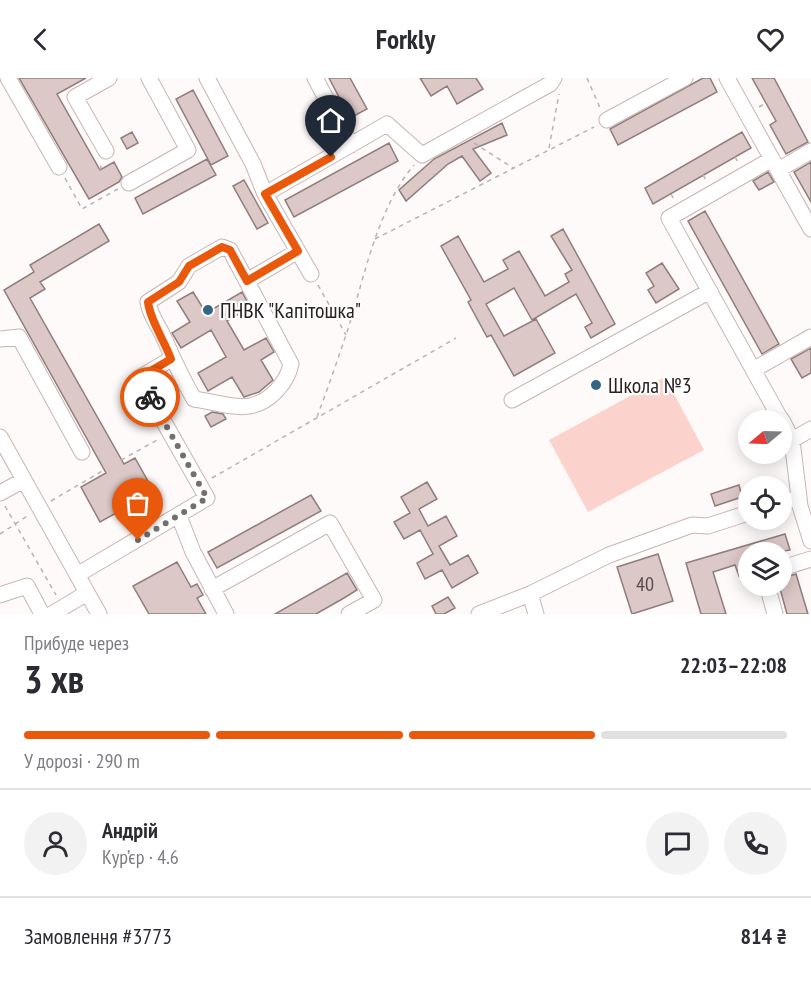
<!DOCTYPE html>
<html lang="uk">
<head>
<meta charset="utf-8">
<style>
	body { margin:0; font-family:"PT Sans Narrow",sans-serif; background:#f2f2f3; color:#2b2b33; height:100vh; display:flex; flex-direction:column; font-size:22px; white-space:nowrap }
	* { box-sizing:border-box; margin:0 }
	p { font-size:20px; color:#7c7c81 }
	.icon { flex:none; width:33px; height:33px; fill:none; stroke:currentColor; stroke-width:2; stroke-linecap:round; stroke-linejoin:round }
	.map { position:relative; height:536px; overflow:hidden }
	.panel { display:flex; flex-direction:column; background:#fff; flex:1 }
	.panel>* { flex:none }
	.needle { width:39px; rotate:251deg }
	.fabs { position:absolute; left:738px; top:332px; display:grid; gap:12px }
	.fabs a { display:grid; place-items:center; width:54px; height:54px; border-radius:50%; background:#fff; box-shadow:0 3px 15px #0003; font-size:30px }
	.pin { position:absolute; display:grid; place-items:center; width:51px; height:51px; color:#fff; margin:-62px -26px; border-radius:50% 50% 50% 0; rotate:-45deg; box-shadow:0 0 6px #0007 }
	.pin .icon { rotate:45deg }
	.courier { position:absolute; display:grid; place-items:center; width:60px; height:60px; margin:-30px; border:4px solid #ea580c; border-radius:50%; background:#fff; color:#222; box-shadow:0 2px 8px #0007 }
	.head em { font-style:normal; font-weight:800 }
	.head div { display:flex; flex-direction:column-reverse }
	.head { display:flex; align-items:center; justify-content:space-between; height:102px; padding:0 24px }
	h1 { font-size:39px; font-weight:800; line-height:45px }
	.bar { display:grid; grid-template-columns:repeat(4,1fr); gap:9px 6px; align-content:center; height:72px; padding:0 24px }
	.bar i { height:8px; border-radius:4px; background:#e1e1e2 }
	.bar .active { background:#ea580c }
	.bar p { grid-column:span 4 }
	.line { display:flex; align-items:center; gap:15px; padding:0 24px; border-top:2px solid #e1e1e2 }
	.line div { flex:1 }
	.round { display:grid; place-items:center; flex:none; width:63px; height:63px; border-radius:32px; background:#f2f2f3 }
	header { display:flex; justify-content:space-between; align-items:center; height:78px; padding:0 24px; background:#fff; font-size:27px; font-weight:800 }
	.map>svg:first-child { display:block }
	.green { fill:#fcd2cd }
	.building { fill:#dcc8c6; stroke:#8f7d7b; stroke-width:1.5 }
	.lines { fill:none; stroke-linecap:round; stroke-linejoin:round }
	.minor-casing { stroke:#c8b5b2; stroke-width:17 }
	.path { stroke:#b8b3b2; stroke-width:1.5; stroke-dasharray:4.5 4.5; stroke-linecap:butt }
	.minor { stroke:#fff; stroke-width:15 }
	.done { stroke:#746e6d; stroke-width:6; stroke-dasharray:0 10.8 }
	.route { stroke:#ea580c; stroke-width:8 }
	.poi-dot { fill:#336683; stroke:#fff; stroke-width:2 }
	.labels { text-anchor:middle; stroke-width:4.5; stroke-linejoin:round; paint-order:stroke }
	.number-label { font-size:20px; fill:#564c4a }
	.poi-label { font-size:22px; fill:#292221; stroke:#fff; text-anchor:start }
</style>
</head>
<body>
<header><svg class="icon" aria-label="back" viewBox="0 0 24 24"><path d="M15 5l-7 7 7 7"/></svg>Forkly<svg class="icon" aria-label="heart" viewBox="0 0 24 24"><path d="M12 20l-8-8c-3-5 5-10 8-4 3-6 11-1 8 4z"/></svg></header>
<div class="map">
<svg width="811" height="536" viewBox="0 0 811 536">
	<rect width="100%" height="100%" fill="#fefaf9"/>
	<path class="green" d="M665 299 704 372 588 434 549 362Z"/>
	<path class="building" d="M19 0H86L57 16 100 92 114 84 122 99 119 104 89 121Z
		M329 0H350L367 31 350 40Z
		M420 0H476L483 11 457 26 447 8 431 18Z
		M703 0H710L717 14 618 67 610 51Z
		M752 0H774L808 64 786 76 770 47 776 43Z
		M193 12 228 78 211 87 176 21Z
		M502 45 507 57 473 71 491 95 480 103 462 78 448 86 406 123 399 112 434 81Z
		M132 54 138 65 127 71 121 60Z
		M742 54 751 70 653 126 645 110Z
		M389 65 398 83 294 139 285 122Z
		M207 81 216 97 143 136 135 120Z
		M811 84V124L794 94Z
		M768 94 774 104 759 112 753 103Z
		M244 102 268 145 257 151 233 108Z
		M705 133 779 266 762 276 688 143Z
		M99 146 109 163 40 204 45 211 30 220 124 386 135 380 154 414 100 444 81 409 106 395 4 212 34 194 30 187Z
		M563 151 615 246 591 260 585 249 592 245 576 216 532 242 514 210 486 226 504 258 536 241 555 275 514 298 491 257 487 259 468 224 471 222 441 168 458 158 484 204 508 191 503 182 519 173 545 218 569 204 565 196 572 192 551 158Z
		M662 185 679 211 656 225 648 212 654 208 646 195Z
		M193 214 206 235 242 214 250 229 227 243 244 272 266 260 274 274 261 282 273 302 259 314 244 319 232 299 208 313 198 295 226 279 211 252 181 270 172 255 190 244 177 223Z
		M811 270V295L802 300 791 281Z
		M212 334 223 336 226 341 211 349 205 338Z
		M427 404 437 421 419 431 428 448 446 438 457 458 439 468 450 487 468 477 478 495 452 510 442 492 425 501 417 485 433 476 420 452 404 461 394 444 410 435 401 419Z
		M739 407 742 419 715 428 711 416Z
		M311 417 321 433 217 490 208 474Z
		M785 456 790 472 784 473 786 479 782 480V474H748V495L739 498 735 487 713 494 726 536H701L686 485Z
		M658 476 673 523 632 536 617 489Z
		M177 484 191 509 197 506 203 517 197 520 206 536H149L133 508Z
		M347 495 357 512 344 520 316 536H275Z
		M796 496 808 536H787L779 507H782V500Z
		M448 519 455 530 444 536H436L432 528Z"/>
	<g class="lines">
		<defs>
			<path id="minor" d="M8 0 59 89
				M207 0 253 86 265 116 387 46 422 77 550 6 554 0
				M315 0 351 67
				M727 0 778 92 811 73
				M607 42 685 0
				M106 73 75 19 109 0
				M772 81 669 140 781 342
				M778 92 811 151
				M129 105 188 72 149 0
				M265 116 311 196
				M222 169 230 172 291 286C287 305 270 324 250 328 234 331 210 323 194 321 182 300 173 281 164 260 159 248 150 238 148 224L179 204 189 188Z
				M247 203 298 173
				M0 261 19 259 82 374
				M753 292 811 259
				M512 322 710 213
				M782 342 792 362 800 428 811 463
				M0 359 99 536
				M792 362 811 351
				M0 415 24 402
				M782 425 799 419
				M179 438 193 474 226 536
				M782 490 811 481
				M77 497 207 420 139 300 171 281
				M767 507 775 536
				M212 511 330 445 374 522 349 536
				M530 516 536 536
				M0 517 27 508 42 536
				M52 536 87 515
				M479 536 530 516 609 477 692 447 708 448 748 435"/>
		</defs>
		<use href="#minor" class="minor-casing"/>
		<path class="path" d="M587 0 601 32
			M759 29 766 25
			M474 65 513 90
			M549 70 559 16
			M735 79 739 86
			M100 92 102 85
			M703 97 707 104
			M65 100 82 131 118 111
			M671 116 675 123
			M375 161 594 49
			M318 207 346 257
			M317 339C327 312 337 284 346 257 364 202 376 132 414 87
			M121 382 159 361
			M212 400 456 260
			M51 423 104 392
			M5 428 56 517
			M0 456 29 437"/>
		<use href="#minor" class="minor"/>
	</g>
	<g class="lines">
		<path class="done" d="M138 462 207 420 150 319"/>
		<path class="route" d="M150 319 139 300 171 281C165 264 150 242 148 224L179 204 189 188 222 169 230 172 247 203 298 173 265 116 331 79"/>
	</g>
	<g class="poi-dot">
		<circle cx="208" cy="232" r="6"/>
		<circle cx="596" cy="307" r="6"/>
	</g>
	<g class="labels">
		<g class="number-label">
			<text x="645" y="513">40</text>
		</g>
		<g class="poi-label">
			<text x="220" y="240">ПНВК "Капітошка"</text>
			<text x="608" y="315">Школа №3</text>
		</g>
	</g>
</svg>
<div class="fabs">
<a><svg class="needle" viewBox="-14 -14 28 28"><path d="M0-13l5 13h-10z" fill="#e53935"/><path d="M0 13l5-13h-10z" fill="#7c7c81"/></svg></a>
<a><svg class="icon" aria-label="locate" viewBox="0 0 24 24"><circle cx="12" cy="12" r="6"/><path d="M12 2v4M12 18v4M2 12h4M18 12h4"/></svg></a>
<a><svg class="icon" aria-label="layers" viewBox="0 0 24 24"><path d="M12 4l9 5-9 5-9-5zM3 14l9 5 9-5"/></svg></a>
</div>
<div class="pin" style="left:138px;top:462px;background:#ea580c"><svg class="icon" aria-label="bag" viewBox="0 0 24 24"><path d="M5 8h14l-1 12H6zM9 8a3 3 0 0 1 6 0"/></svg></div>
<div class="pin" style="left:331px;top:79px;background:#1f2937"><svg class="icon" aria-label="home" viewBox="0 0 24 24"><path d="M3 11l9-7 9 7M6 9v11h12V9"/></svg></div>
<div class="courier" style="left:150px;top:319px"><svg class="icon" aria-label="bike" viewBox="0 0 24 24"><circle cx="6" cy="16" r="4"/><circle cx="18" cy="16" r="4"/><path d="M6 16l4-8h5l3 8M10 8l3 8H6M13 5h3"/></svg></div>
</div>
<section class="panel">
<div class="head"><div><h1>3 хв</h1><p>Прибуде через</p></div><em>22:03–22:08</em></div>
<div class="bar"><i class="active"></i><i class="active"></i><i class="active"></i><i></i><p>У дорозі · 290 m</p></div>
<div class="line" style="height:108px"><a class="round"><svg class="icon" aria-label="person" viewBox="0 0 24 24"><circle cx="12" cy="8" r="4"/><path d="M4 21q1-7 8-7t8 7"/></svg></a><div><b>Андрій</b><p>Кур’єр · 4.6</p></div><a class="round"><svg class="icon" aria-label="chat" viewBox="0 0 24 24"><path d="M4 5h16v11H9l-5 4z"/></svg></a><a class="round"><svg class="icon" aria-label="phone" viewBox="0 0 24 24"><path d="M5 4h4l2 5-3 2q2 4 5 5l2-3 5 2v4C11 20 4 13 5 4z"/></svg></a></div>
<div class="line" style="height:78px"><div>Замовлення #3773</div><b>814 ₴</b></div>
</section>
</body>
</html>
